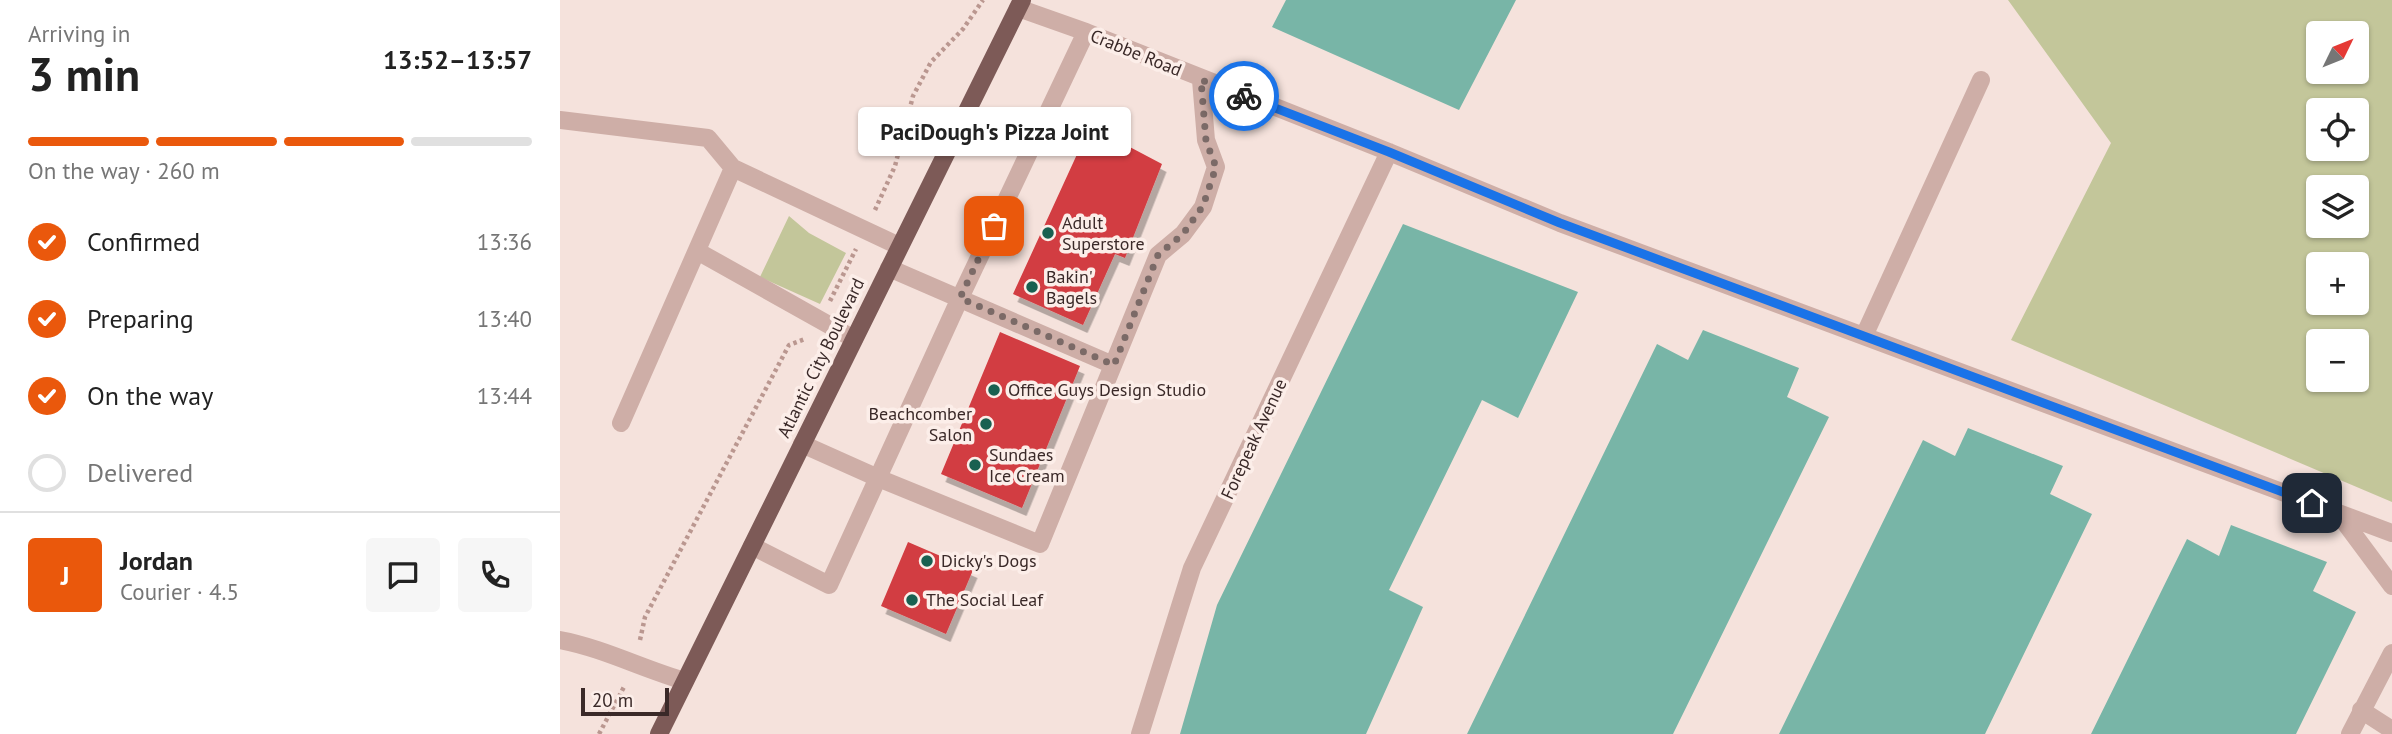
<!DOCTYPE html>
<html lang="en">
<head>
<meta charset="utf-8">
<style>
	body { margin:0; font-family:"PT Sans",sans-serif; background:#f6f6f6; color:#222; height:100vh; display:flex; flex-direction:column; font-size:26px; white-space:nowrap }
	* { box-sizing:border-box; margin:0 }
	p { font-size:23px; color:#767676 }
	.icon { flex:none; width:38px; height:38px; fill:none; stroke:currentColor; stroke-width:2; stroke-linecap:round; stroke-linejoin:round }
	.map { position:relative; flex:1; overflow:hidden }
	.details { display:flex; flex-direction:column; background:#fff; width:560px }
	.details>* { flex:none }
	.needle { width:46px; rotate:47deg }
	.controls { position:absolute; left:1746px; top:21px; display:grid; gap:14px }
	.controls a { display:grid; place-items:center; width:63px; height:63px; border-radius:7px; background:#fff; box-shadow:0 2px 5px #0004; font-size:35px }
	.scale { position:absolute; left:21px; bottom:18px; width:88px; box-sizing:border-box; padding-left:7px; border:4px solid #3a2928; border-top:0; font-size:19px; line-height:24px; white-space:nowrap; color:#3a2928; -webkit-text-stroke:5px #fceee9; paint-order:stroke }
	.pin { position:absolute; display:grid; place-items:center; width:60px; height:60px; color:#fff; margin:-30px; border-radius:14px; box-shadow:0 4px 10px #0006 }
	.courier { position:absolute; display:grid; place-items:center; width:70px; height:70px; margin:-35px; border:5px solid #1a73e8; border-radius:50%; background:#fff; color:#222; box-shadow:0 2px 9px #0007 }
	.bubble { position:absolute; height:49px; border-radius:7px; background:#fff; box-shadow:0 2px 5px #0004; font-size:23px; font-weight:800; line-height:49px; text-align:center }
	.summary em { font-style:normal; font-weight:800 }
	.summary div { display:flex; flex-direction:column-reverse }
	.summary { display:flex; align-items:center; justify-content:space-between; height:119px; padding:0 28px }
	h1 { font-size:46px; font-weight:800; line-height:52px }
	.bar { display:grid; grid-template-columns:repeat(4,1fr); gap:10px 7px; align-content:center; height:84px; padding:0 28px }
	.bar i { height:9px; border-radius:5px; background:#e0e0e0 }
	.bar .active { background:#ea580c }
	.bar p { grid-column:span 4 }
	.line { display:flex; align-items:center; gap:18px; padding:0 28px; border-top:2px solid #e0e0e0 }
	.line div { flex:1 }
	.round { display:grid; place-items:center; flex:none; width:74px; height:74px; border-radius:7px; background:#f6f6f6 }
	ol { padding:0 28px; list-style:none }
	li { display:flex; align-items:center; gap:21px; height:77px }
	li p { margin-inline-start:auto }
	li .icon { padding:7px; border-radius:50%; background:#ea580c; color:#fff; stroke-width:4 }
	li:last-child { color:#767676 }
	li i { width:38px; height:38px; border:4px solid #e0e0e0; border-radius:50% }
	main { display:flex; flex:1; min-height:0 }
	.map>svg:first-child { display:block }
	.green { fill:#c3c69a; fill-rule:evenodd }
	.water { fill:#78b5a7 }
	.building { fill:#d23d42; filter:url(#shadow) }
	.lines { fill:none; stroke-linecap:round; stroke-linejoin:round }
	.path { stroke:#ba9790; stroke-width:4.5; stroke-dasharray:3.5 3.5; stroke-linecap:butt }
	.minor { stroke:#ceaea7; stroke-width:18 }
	.major { stroke:#7d5a57; stroke-width:18 }
	.done { stroke:#7b6a67; stroke-width:7; stroke-dasharray:0 12.6 }
	.route { stroke:#1a73e8; stroke-width:9 }
	.poi-dot { fill:#196051; stroke:#fceee9; stroke-width:2.5 }
	.labels { text-anchor:middle; stroke-width:7; stroke-linejoin:round; paint-order:stroke }
	.street-label { font-size:18px; fill:#3a2928; stroke:#fceee9 }
	.poi-label { font-size:18px; fill:#3a2928; stroke:#fceee9; text-anchor:start }
</style>
</head>
<body>
<main>
<section class="details">
<div class="summary"><div><h1>3 min</h1><p>Arriving in</p></div><em>13:52–13:57</em></div>
<div class="bar"><i class="active"></i><i class="active"></i><i class="active"></i><i></i><p>On the way · 260 m</p></div>
<ol>
<li><svg class="icon" aria-label="check" viewBox="0 0 24 24"><path d="M5 12l5 5 9-10"/></svg>Confirmed<p>13:36</p></li>
<li><svg class="icon" aria-label="check" viewBox="0 0 24 24"><path d="M5 12l5 5 9-10"/></svg>Preparing<p>13:40</p></li>
<li><svg class="icon" aria-label="check" viewBox="0 0 24 24"><path d="M5 12l5 5 9-10"/></svg>On the way<p>13:44</p></li>
<li><i></i>Delivered</li>
</ol>
<div class="line" style="height:126px"><b class="round" style="background:#ea580c;color:#fff">J</b><div><b>Jordan</b><p>Courier · 4.5</p></div><a class="round"><svg class="icon" aria-label="chat" viewBox="0 0 24 24"><path d="M4 5h16v11H9l-5 4z"/></svg></a><a class="round"><svg class="icon" aria-label="phone" viewBox="0 0 24 24"><path d="M5 4h4l2 5-3 2q2 4 5 5l2-3 5 2v4C11 20 4 13 5 4z"/></svg></a></div>
</section>
<div class="map">
<svg width="1832" height="734" viewBox="0 0 1832 734">
	<defs>
		<filter id="shadow"><feDropShadow dx="4.5" dy="8" stdDeviation="0" flood-color="#0004"/></filter>
	</defs>
	<rect width="100%" height="100%" fill="#f5e2dc"/>
	<path class="green" d="M1448 0H1832V502L1451 340 1551 143ZM1759 33H1797V72H1759ZM1759 110H1797V149H1759ZM1759 187H1797V226H1759ZM1759 264H1797V303H1759ZM1759 341H1797V380H1759Z
		M229 216 249 233 286 253 260 304 200 277Z"/>
	<path class="water" d="M726 0H956L899 110 712 27Z
		M843 224 1018 292 958 418 922 400 829 590 863 607 806 734H620L657 605Z
		M1143 330 1239 368 1227 397 1269 417 1113 734H907L1097 344 1128 360Z
		M1408 428 1503 466 1490 494 1532 514 1425 734H1219L1363 440 1395 456Z
		M1671 525 1767 562 1753 591 1796 612 1736 734H1531L1627 539 1659 556Z"/>
	<path class="building" d="M530 126 602 164 565 258 555 254 523 325 453 294Z
		M440 332 520 366 462 508 381 474Z
		M348 542 413 570 386 634 321 606Z"/>
	<g class="lines">
		<path class="path" d="M315 210 335 166 353 96 371 62 403 29 423 0
			M270 301 296 249
			M80 640 85 617 229 345 245 339
			M39 734 65 685"/>
		<path class="minor" d="M458 8 526 32 829 152 1000 223 1832 533
			M0 120 148 138 173 168 61 423
			M173 168 339 246
			M137 251 294 339
			M329 268 553 365
			M1304 336 1421 80
			M242 444 318 478 480 544 598 255 623 234 643 207 656 167 646 140 641 80
			M1777 512 1832 586
			M192 546 269 585 400 298 526 32
			M0 640C43 648 83 669 125 681
			M1801 710 1832 730
			M580 734 632 568 829 152
			M1790 734 1832 653"/>
		<path class="major" d="M99 734 462 0"/>
	</g>
	<g class="lines">
		<path class="done" d="M434 226 400 298 554 365 598 255 623 234 643 206 656 167 646 141 641 80 684 96"/>
		<path class="route" d="M684 96 829 152 1000 223 1752 503"/>
	</g>
	<g class="poi-dot">
		<circle cx="488" cy="233" r="7"/>
		<circle cx="472" cy="287" r="7"/>
		<circle cx="434" cy="390" r="7"/>
		<circle cx="426" cy="424" r="7"/>
		<circle cx="415" cy="465" r="7"/>
		<circle cx="367" cy="561" r="7"/>
		<circle cx="352" cy="600" r="7"/>
	</g>
	<g class="labels">
		<g class="street-label">
			<text transform="translate(576 53) rotate(22)" y="6">Crabbe Road</text>
			<text transform="translate(261 358) rotate(-64)" y="6">Atlantic City Boulevard</text>
			<text transform="translate(694 439) rotate(-65)" y="6">Forepeak Avenue</text>
		</g>
		<g class="poi-label">
			<text x="502" y="229">Adult<tspan x="502" dy="21">Superstore</tspan></text>
			<text x="486" y="283">Bakin'<tspan x="486" dy="21">Bagels</tspan></text>
			<text x="448" y="396">Office Guys Design Studio</text>
			<text x="412" y="420" text-anchor="end">Beachcomber<tspan x="412" dy="21">Salon</tspan></text>
			<text x="429" y="461">Sundaes<tspan x="429" dy="21">Ice Cream</tspan></text>
			<text x="381" y="567">Dicky's Dogs</text>
			<text x="366" y="606">The Social Leaf</text>
		</g>
	</g>
</svg>
<div class="controls">
<a><svg class="needle" viewBox="-14 -14 28 28"><path d="M0-13l5 13h-10z" fill="#e53935"/><path d="M0 13l5-13h-10z" fill="#767676"/></svg></a>
<a><svg class="icon" aria-label="locate" viewBox="0 0 24 24"><circle cx="12" cy="12" r="6"/><path d="M12 2v4M12 18v4M2 12h4M18 12h4"/></svg></a>
<a><svg class="icon" aria-label="layers" viewBox="0 0 24 24"><path d="M12 4l9 5-9 5-9-5zM3 14l9 5 9-5"/></svg></a>
<a>+</a>
<a>−</a>
</div>
<div class="scale">20 m</div>
<div class="pin" style="left:434px;top:226px;background:#ea580c"><svg class="icon" aria-label="bag" viewBox="0 0 24 24"><path d="M5 8h14l-1 12H6zM9 8a3 3 0 0 1 6 0"/></svg></div>
<div class="pin" style="left:1752px;top:503px;background:#1f2937"><svg class="icon" aria-label="home" viewBox="0 0 24 24"><path d="M3 11l9-7 9 7M6 9v11h12V9"/></svg></div>
<div class="courier" style="left:684px;top:96px"><svg class="icon" aria-label="bike" viewBox="0 0 24 24"><circle cx="6" cy="16" r="4"/><circle cx="18" cy="16" r="4"/><path d="M6 16l4-8h5l3 8M10 8l3 8H6M13 5h3"/></svg></div>
<div class="bubble" style="left:298px;top:107px;width:273px">PaciDough's Pizza Joint</div>
</div>
</main>
</body>
</html>
